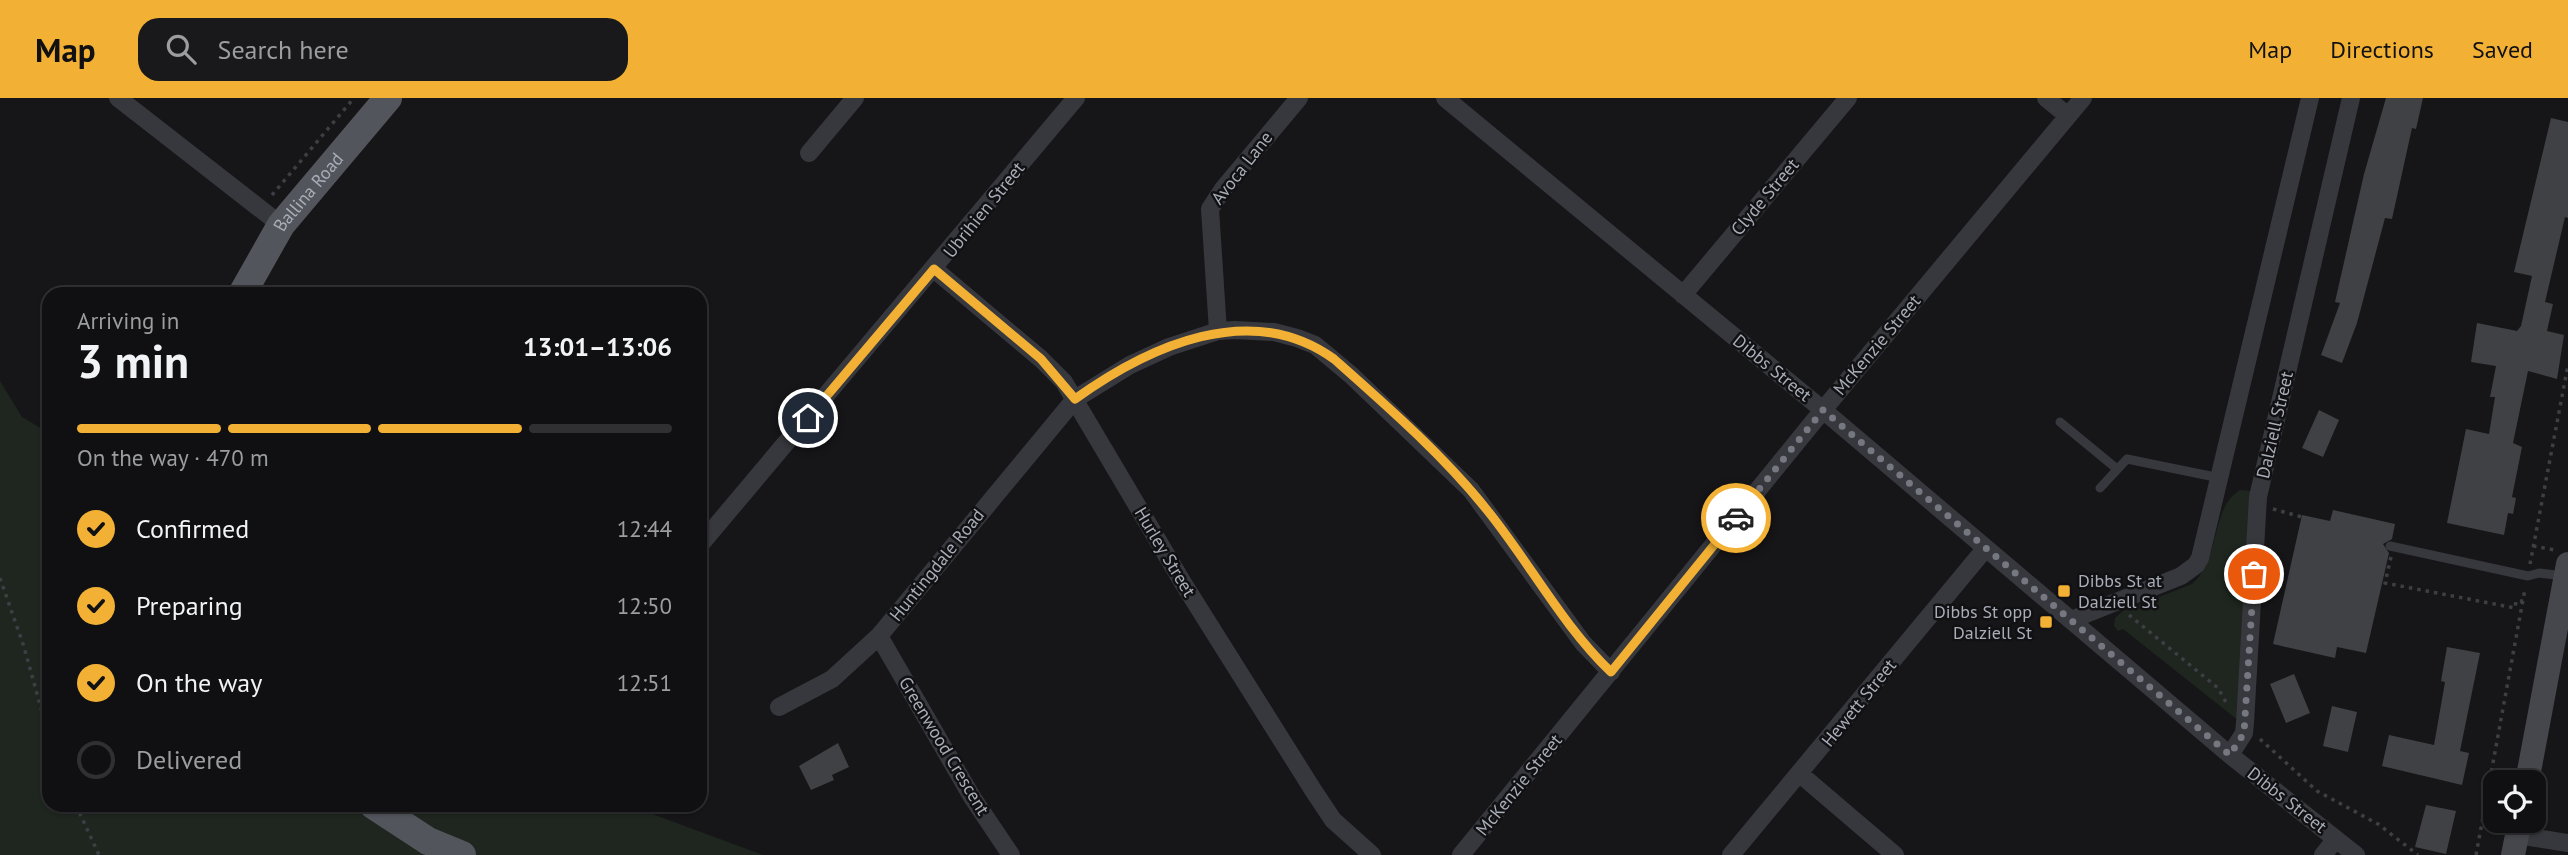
<!DOCTYPE html>
<html lang="en">
<head>
<meta charset="utf-8">
<style>
	body { margin:0; font-family:"PT Sans",sans-serif; background:#19191b; color:#f1f3f6; height:100vh; display:flex; flex-direction:column; font-size:26px; white-space:nowrap }
	* { box-sizing:border-box; margin:0 }
	p { font-size:23px; color:#9c9d9f }
	.icon { flex:none; width:38px; height:38px; fill:none; stroke:currentColor; stroke-width:2; stroke-linecap:round; stroke-linejoin:round }
	.map { position:relative; flex:1; overflow:hidden }
	.details { position:absolute; left:42px; top:189px; width:665px; height:525px; display:flex; flex-direction:column; background:#101012; border-radius:21px; box-shadow:0 2px 5px #0004,0 0 0 2px #303032 }
	.details>* { flex:none }
	.tools { position:absolute; left:2483px; top:672px; display:grid; gap:14px }
	.tools a { display:grid; place-items:center; width:63px; height:63px; border-radius:14px; background:#101012; box-shadow:0 2px 5px #0004,0 0 0 2px #303032; font-size:35px }
	.pin { position:absolute; display:grid; place-items:center; width:60px; height:60px; color:#fff; margin:-30px; border:4px solid #fff; border-radius:50%; box-shadow:0 2px 7px #0007 }
	.courier { position:absolute; display:grid; place-items:center; width:70px; height:70px; margin:-35px; border:5px solid #f2b134; border-radius:50%; background:#fff; color:#222; box-shadow:0 2px 9px #0007 }
	.head em { font-style:normal; font-weight:800 }
	.head div { display:flex; flex-direction:column-reverse }
	.head { display:flex; align-items:center; justify-content:space-between; height:119px; padding:0 35px }
	h1 { font-size:46px; font-weight:800; line-height:52px }
	.bar { display:grid; grid-template-columns:repeat(4,1fr); gap:10px 7px; align-content:center; height:84px; padding:0 35px }
	.bar i { height:9px; border-radius:5px; background:#303032 }
	.bar .selected { background:#f2b134 }
	.bar p { grid-column:span 4 }
	ol { padding:0 35px; list-style:none }
	li { display:flex; align-items:center; gap:21px; height:77px }
	li p { margin-inline-start:auto }
	li .icon { padding:7px; border-radius:50%; background:#f2b134; color:#111; stroke-width:4 }
	li:last-child { color:#9c9d9f }
	li i { width:38px; height:38px; border:4px solid #303032; border-radius:50% }
	header { display:flex; align-items:center; gap:42px; box-sizing:border-box; height:98px; padding:0 35px; background:#f2b134; color:#111 }
	header strong { font-size:33px }
	nav { display:flex; gap:38px; margin-inline-start:auto; font-size:24px }
	.search { width:490px; height:63px; background:#19191b; display:flex; align-items:center; gap:18px; box-sizing:border-box; padding:0 24px; border-radius:21px; color:#9c9d9f; font-size:26px }
	.map>svg:first-child { display:block }
	.green { fill:#1e261f }
	.building { fill:#404145 }
	.lines { fill:none; stroke-linecap:round; stroke-linejoin:round }
	.path { stroke:#3d3f44; stroke-width:3.5; stroke-dasharray:3.5 5; stroke-linecap:butt }
	.lane { stroke:#37383d; stroke-width:9 }
	.street { stroke:#37383d; stroke-width:18 }
	.secondary { stroke:#45474d; stroke-width:24 }
	.primary { stroke:#53555c; stroke-width:28 }
	.done { stroke:#757880; stroke-width:7; stroke-dasharray:0 12.6 }
	.route { stroke:#f2b134; stroke-width:9 }
	.poi-dot { fill:#f2b134; stroke:#111113; stroke-width:2.5 }
	.labels { text-anchor:middle; stroke-width:5; stroke-linejoin:round; paint-order:stroke }
	.street-label { font-size:18px; fill:#a8adb8; stroke:#111113 }
	.poi-label { font-size:18px; fill:#a8adb8; stroke:#111113; text-anchor:start }
</style>
</head>
<body>
<header>
<strong>Map</strong>
<div class="search"><svg class="icon" aria-label="search" viewBox="0 0 24 24"><circle cx="10" cy="10" r="6"/><path d="M15 15l6 6"/></svg>Search here</div>
<nav><a>Map</a><a>Directions</a><a>Saved</a></nav>
</header>
<div class="map">
<svg width="2568" height="757" viewBox="0 0 2568 757">
	<rect width="100%" height="100%" fill="#161618"/>
	<path class="green" d="M0 283 22 319 49 335V707H628L763 757H0Z
		M2240 392 2252 393 2239 623 2123 531 2118 533 2114 528 2115 520 2123 513 2192 486C2221 461 2210 410 2240 392Z"/>
	<path class="building" d="M2386 0H2423L2416 31 2412 30 2392 121 2385 120 2357 225 2342 265 2321 257 2340 205 2335 204 2364 76Z
		M2551 20 2568 24V120L2565 119 2545 204 2553 206 2547 233 2564 237 2557 281 2528 273 2513 345 2522 349 2512 399 2516 400 2513 416 2508 415 2504 437 2447 425 2466 331 2489 336 2495 299H2490L2496 268 2471 264 2477 225 2517 233 2521 228 2532 178 2514 174Z
		M2319 312 2339 322 2323 359 2302 350Z
		M2333 412 2395 426 2392 441 2383 446 2389 455 2366 555 2337 549 2335 560 2273 546 2302 417 2330 423Z
		M2447 549 2480 555 2460 653 2469 655 2462 687 2382 668 2389 637 2434 647 2445 584 2441 583Z
		M2294 576 2310 615 2286 625 2270 586Z
		M2332 608 2357 614 2348 654 2323 648Z
		M838 645 849 669 832 677 834 682 811 692 799 668Z
		M2426 707 2456 713 2446 756 2415 749Z"/>
	<g class="lines">
		<path class="path" d="M272 97 354 0
			M2273 411 2302 419
			M2533 448 2555 452
			M2391 459 2385 485 2515 510 2516 503H2523
			M2530 466 2568 267
			M0 480 24 549 49 639
			M2129 517 2218 590 2228 608
			M2260 641 2317 693 2378 726 2418 757
			M76 707 99 757
			M2476 757 2525 491"/>
		<path class="lane" d="M2060 324 2117 371
			M2100 390 2127 361 2220 380
			M2390 448 2528 478 2539 475 2564 478"/>
		<path class="street" d="M118 0 281 127
			M1445 0 1823 312 2230 657 2356 757
			M2046 0 2068 18
			M809 55 855 0
			M934 171 1041 261 1064 284 1183 485 1313 692 1333 722 1372 757
			M1683 197 1848 0
			M1218 233 1210 111 1223 91 1299 0
			M700 447 1076 0
			M2071 522 2181 478 2196 467 2200 460 2310 0
			M879 538 972 699 1011 757
			M779 609 832 581 879 538 1075 301 1130 267 1169 249 1218 233 1235 232 1274 234 1297 240 1315 247 1351 277 1471 392 1583 545 1611 574
			M2230 657 2244 635 2245 625 2258 399 2351 0
			M1800 676 1895 757
			M2517 737 2568 745
			M1461 757 1823 312 2083 0
			M1731 757 1985 451
			M2323 757 2336 741"/>
		<path class="secondary" d="M2527 684 2568 466
			M2513 757 2520 723"/>
		<g class="primary">
			<path id="s1" d="M242 196 281 127 388 0"/>
			<path d="M373 707 428 743 462 757"/>
		</g>
	</g>
	<g class="lines">
		<path class="done" d="M1736 420 1823 312 2230 657 2244 635 2254 476"/>
		<path class="route" d="M808 320 934 171 1041 261 1075 301C1149 248 1251 201 1334 261 1387 308 1443 357 1487 412 1530 465 1562 527 1611 574L1736 420"/>
	</g>
	<g class="poi-dot">
		<rect x="2057" y="486" width="14" height="14" rx="3.5"/>
		<rect x="2039" y="517" width="14" height="14" rx="3.5"/>
	</g>
	<g class="labels">
		<g class="street-label">
			<text transform="translate(1242 70) rotate(-52)" y="6">Avoca Lane</text>
			<text dy="6" stroke="none"><textPath href="#s1" startOffset="122">Ballina Road</textPath></text>
			<text transform="translate(1765 99) rotate(-50)" y="6">Clyde Street</text>
			<text transform="translate(984 112) rotate(-51)" y="6">Ubrihien Street</text>
			<text transform="translate(1877 247) rotate(-50)" y="6">McKenzie Street</text>
			<text transform="translate(1772 270) rotate(39)" y="6">Dibbs Street</text>
			<text transform="translate(2275 327) rotate(-77)" y="6">Dalziell Street</text>
			<text transform="translate(1165 454) rotate(59)" y="6">Hurley Street</text>
			<text transform="translate(937 467) rotate(-51)" y="6">Huntingdale Road</text>
			<text transform="translate(1859 605) rotate(-51)" y="6">Hewett Street</text>
			<text transform="translate(944 648) rotate(59)" y="6">Greenwood Crescent</text>
			<text transform="translate(1519 687) rotate(-51)" y="6">McKenzie Street</text>
			<text transform="translate(2287 702) rotate(38)" y="6">Dibbs Street</text>
		</g>
		<g class="poi-label">
			<text x="2078" y="489">Dibbs St at<tspan x="2078" dy="21">Dalziell St</tspan></text>
			<text x="2032" y="520" text-anchor="end">Dibbs St opp<tspan x="2032" dy="21">Dalziell St</tspan></text>
		</g>
	</g>
</svg>
<div class="tools">
<a><svg class="icon" aria-label="locate" viewBox="0 0 24 24"><circle cx="12" cy="12" r="6"/><path d="M12 2v4M12 18v4M2 12h4M18 12h4"/></svg></a>
</div>
<div class="pin" style="left:2254px;top:476px;background:#ea580c"><svg class="icon" aria-label="bag" viewBox="0 0 24 24"><path d="M5 8h14l-1 12H6zM9 8a3 3 0 0 1 6 0"/></svg></div>
<div class="pin" style="left:808px;top:320px;background:#1f2937"><svg class="icon" aria-label="home" viewBox="0 0 24 24"><path d="M3 11l9-7 9 7M6 9v11h12V9"/></svg></div>
<div class="courier" style="left:1736px;top:420px"><svg class="icon" aria-label="car" viewBox="0 0 24 24"><path d="M5 17H2v-5l4-1 3-4h7l3 4 3 1v5h-3M9 17h6M6 11h13"/><circle cx="7" cy="17" r="2"/><circle cx="17" cy="17" r="2"/></svg></div>
<section class="details">
<div class="head"><div><h1>3 min</h1><p>Arriving in</p></div><em>13:01–13:06</em></div>
<div class="bar"><i class="selected"></i><i class="selected"></i><i class="selected"></i><i></i><p>On the way · 470 m</p></div>
<ol>
<li><svg class="icon" aria-label="check" viewBox="0 0 24 24"><path d="M5 12l5 5 9-10"/></svg>Confirmed<p>12:44</p></li>
<li><svg class="icon" aria-label="check" viewBox="0 0 24 24"><path d="M5 12l5 5 9-10"/></svg>Preparing<p>12:50</p></li>
<li><svg class="icon" aria-label="check" viewBox="0 0 24 24"><path d="M5 12l5 5 9-10"/></svg>On the way<p>12:51</p></li>
<li><i></i>Delivered</li>
</ol>
</section>
</div>
</body>
</html>
